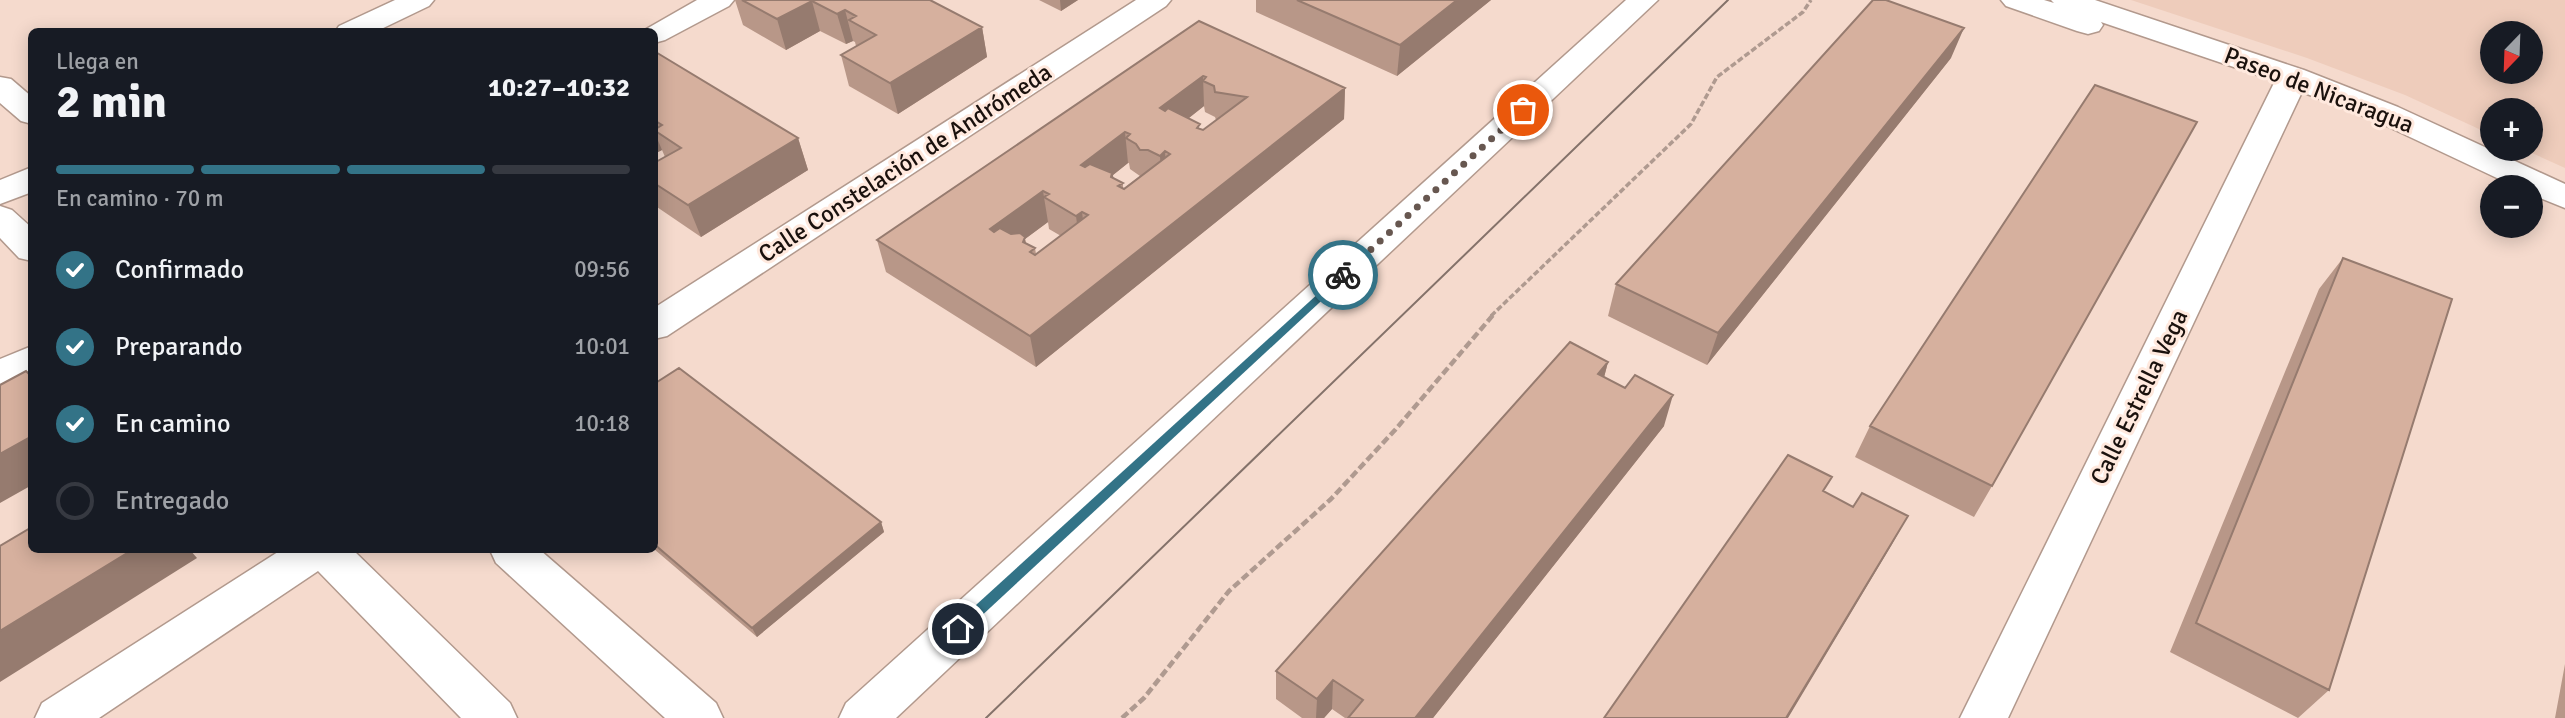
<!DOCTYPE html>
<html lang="es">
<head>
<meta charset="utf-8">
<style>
	body { margin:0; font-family:Signika,sans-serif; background:#242831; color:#f1f3f6; height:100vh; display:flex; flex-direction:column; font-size:26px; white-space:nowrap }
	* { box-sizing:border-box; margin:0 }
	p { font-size:23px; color:#9ea1a6 }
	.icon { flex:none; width:38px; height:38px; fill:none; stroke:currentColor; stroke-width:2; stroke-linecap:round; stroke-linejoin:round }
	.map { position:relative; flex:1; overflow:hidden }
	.panel { position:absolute; left:28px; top:28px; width:630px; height:525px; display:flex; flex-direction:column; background:#171b24; border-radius:10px; box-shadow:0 4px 18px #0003 }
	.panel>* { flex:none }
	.needle { width:46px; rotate:203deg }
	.tools { position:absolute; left:2480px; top:21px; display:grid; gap:14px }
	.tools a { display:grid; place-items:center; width:63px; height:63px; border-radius:50%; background:#171b24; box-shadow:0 4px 18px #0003; font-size:35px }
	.pin { position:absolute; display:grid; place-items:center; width:60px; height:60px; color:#fff; margin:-30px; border:4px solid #fff; border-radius:50%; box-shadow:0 2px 7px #0007 }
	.courier { position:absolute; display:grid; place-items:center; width:70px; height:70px; margin:-35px; border:5px solid #337387; border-radius:50%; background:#fff; color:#222; box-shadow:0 2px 9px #0007 }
	.summary em { font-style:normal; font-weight:700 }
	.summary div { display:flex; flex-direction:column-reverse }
	.summary { display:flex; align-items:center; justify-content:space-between; height:119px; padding:0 28px }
	h1 { font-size:46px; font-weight:700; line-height:52px }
	.bar { display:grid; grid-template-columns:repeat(4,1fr); gap:10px 7px; align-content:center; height:84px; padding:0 28px }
	.bar i { height:9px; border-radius:5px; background:#363941 }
	.bar .on { background:#337387 }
	.bar p { grid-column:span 4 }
	ol { padding:0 28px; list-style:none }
	li { display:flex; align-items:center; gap:21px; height:77px }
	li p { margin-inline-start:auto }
	li .icon { padding:7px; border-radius:50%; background:#337387; color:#fff; stroke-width:4 }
	li:last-child { color:#9ea1a6 }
	li i { width:38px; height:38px; border:4px solid #363941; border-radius:50% }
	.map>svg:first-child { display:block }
	.built { fill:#ecb; fill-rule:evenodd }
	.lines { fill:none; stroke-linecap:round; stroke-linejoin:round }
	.minor-casing { stroke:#b2998d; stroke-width:3 }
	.tertiary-casing { stroke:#b2998d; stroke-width:3 }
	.path-far1 { stroke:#af9a90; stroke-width:3.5; stroke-dasharray:6 2.5; stroke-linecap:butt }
	.path { stroke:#af9a90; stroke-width:4.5; stroke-dasharray:8 3.5; stroke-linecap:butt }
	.minor { fill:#fff; fill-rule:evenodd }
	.tertiary { fill:#fff; fill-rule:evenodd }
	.tram { stroke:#84726a; stroke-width:2 }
	.wall { fill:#b89788; fill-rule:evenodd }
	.shaded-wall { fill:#967b6f }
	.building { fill:#d6b09e; stroke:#967b6f; stroke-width:2; fill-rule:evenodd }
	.route { fill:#337387 }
	.done { stroke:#675750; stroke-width:7; stroke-dasharray:0 12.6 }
	.labels { text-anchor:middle; stroke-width:6; stroke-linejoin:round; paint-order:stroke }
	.street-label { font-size:24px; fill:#1a110d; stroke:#ffe9de }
</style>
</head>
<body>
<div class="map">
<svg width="2565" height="718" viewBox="0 0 2565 718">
	<rect width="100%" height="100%" fill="#f5dacd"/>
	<path class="built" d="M2131 0H2565V168L2523 149H2530V110H2492V135L2405 95 2307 58ZM2492 33H2530V72H2492Z"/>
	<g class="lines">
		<defs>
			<path id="minor" d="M395 0H434L429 6 375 32H335L339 26Z
				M697 0H734L729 6 665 40 654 43V32H641Z
				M1136 0H1171L1166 6 667 336 654 339V308Z
				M2001 0H2044L2054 3 2051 0H2095L2304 70 2398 107 2565 184V208L2530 194V187H2516L2376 121 2302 92 2008 718H1960L2275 81 2101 22 2103 25 2099 31 2088 34 2077 31 2006 6Z
				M0 77 11 79 32 97V124L21 121 0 103Z
				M32 167V192L0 204V180Z
				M0 206 12 210 32 228V261L19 258 0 238Z
				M32 346V377L0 390V359Z
				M281 550H353L510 703 517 718H461L318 571 99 718H35L42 703Z
				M490 550H540L716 703 723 718H665L496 563Z"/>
			<path id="tertiary" d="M1626 0H1658L896 718H839L846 703Z"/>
		</defs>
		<use href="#minor" class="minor-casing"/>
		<use href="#tertiary" class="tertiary-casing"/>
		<path class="path-far1" d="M1491 316 1691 124 1717 77 1803 12 1811 0"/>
		<path class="path" d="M1122 718 1144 698 1229 591 1331 499 1395 430 1493 315"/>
		<use href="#minor" class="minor"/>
		<use href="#tertiary" class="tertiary"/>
		<path class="tram" d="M986 718 1728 0"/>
	</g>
	<path class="wall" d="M735 0H930L982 27 987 57 898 114 849 86 841 55 856 46 855 42 853 41 846 44 820 31 786 50 743 25Z
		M1039 0H1078L1061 11Z
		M1256 0H1491L1397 76 1256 12Z
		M1199 21 1345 88 1344 119 1036 367 886 272 877 240ZM1204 106 1205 112 1215 117 1216 120 1203 130 1200 129 1189 118ZM1128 163H1129L1130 169 1140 176 1123 189V183L1113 178V175ZM1048 222 1049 229 1061 236 1036 254 1035 248 1026 243 1025 239Z
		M654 51 798 138 808 170 701 237 654 205V163L665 157 662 150 656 153H654Z
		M1951 58 1707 365 1608 316 1616 284Z
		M2343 258 2329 690 2298 718 2170 652 2319 289Z
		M1608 362 1604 377 1664 426 1433 718H1345L1332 709 1324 718H1302L1276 699V671Z
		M654 384 881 522 884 532 757 637 654 549Z
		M1870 426 1992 486 1974 517 1855 457Z
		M2565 664V718H2555Z"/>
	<path class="shaded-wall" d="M1060 0H1078L1061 11Z
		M1457 0H1491L1397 76 1400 45Z
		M812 1 820 31 786 50 777 19Z
		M845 10 853 41 846 44 837 14Z
		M982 27 987 57 898 114 890 83Z
		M1964 28 1951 58 1707 365 1718 333Z
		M1203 76 1204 106 1162 139 1160 108Z
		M1345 88 1344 119 1036 367 1030 336Z
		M654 131 662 150 656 153 654 151Z
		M1125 132 1128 163 1113 175 1116 204 1081 165Z
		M798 138 808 170 701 237 688 205Z
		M1165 151 1167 183 1162 187 1160 156Z
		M1043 191 1048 222 1025 239 1030 269 990 229Z
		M1082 212 1086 243 1080 247 1076 216Z
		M1608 362 1600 393 1598 374Z
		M1673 395 1664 426 1433 718H1415Z
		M32 436V485L0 503V454Z
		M1908 516 1891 546 1788 718H1786Z
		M881 522 884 532 757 637 752 628Z
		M132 550H190L197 558 0 682V631Z
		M1333 680 1332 709 1324 718H1316L1317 699Z"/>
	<path class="building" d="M742 0H930L982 27 890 83 841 55 876 35 849 20 856 16 845 10 837 14 812 1 777 19Z
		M1297 0H1457L1400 45Z
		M1873 0H1886L1964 28 1718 333 1616 284Z
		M1199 21 1345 88 1030 336 877 240ZM1203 76 1206 77 1203 81 1214 86 1215 92 1247 97 1203 130 1197 128 1200 124 1168 108 1165 111 1160 108ZM1125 132 1130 134 1126 138 1136 144 1140 150H1148L1160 156 1165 151 1170 154 1124 189 1118 186 1123 183 1111 177 1112 173 1090 164 1085 167 1081 165ZM1043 191 1049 194 1044 197 1076 216 1082 212 1088 215 1035 255 1030 252 1035 248 1023 242 1025 237 1020 233 1011 234 1000 228 994 232 990 229Z
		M654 51 798 138 688 205 654 183V163L681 148 654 130 662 125 654 120Z
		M2095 85 2197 122 1992 486 1870 426Z
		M2343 258 2452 299 2329 690 2196 623Z
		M1570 342 1608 362 1598 374 1625 388 1635 375 1673 395 1415 718H1348L1363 700 1333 680 1317 699 1276 671Z
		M679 368 881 522 752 628 654 544V384Z
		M26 371 32 377V436L0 454V385Z
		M1788 455 1832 477 1823 491 1853 507 1862 493 1908 516 1786 718H1604Z
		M32 527V550H132L0 631V546Z"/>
	<path class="route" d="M1343 271 1347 272V277L963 633H954V625Z"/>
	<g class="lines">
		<path class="done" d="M1343 275 1523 110"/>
	</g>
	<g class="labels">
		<g class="street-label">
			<text transform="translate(2319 90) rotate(21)" y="8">Paseo de Nicaragua</text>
			<text transform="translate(905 163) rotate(-33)" y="8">Calle Constelación de Andrómeda</text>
			<text transform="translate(2139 397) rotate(-64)" y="8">Calle Estrella Vega</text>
		</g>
	</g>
</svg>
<div class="tools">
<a><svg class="needle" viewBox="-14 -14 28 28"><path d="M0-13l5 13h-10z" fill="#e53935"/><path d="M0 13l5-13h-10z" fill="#9ea1a6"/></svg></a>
<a>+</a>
<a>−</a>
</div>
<div class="pin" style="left:1523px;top:110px;background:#ea580c"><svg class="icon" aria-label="bag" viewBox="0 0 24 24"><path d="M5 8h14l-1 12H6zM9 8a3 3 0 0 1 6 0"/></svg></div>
<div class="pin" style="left:958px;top:629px;background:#1f2937"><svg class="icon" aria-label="home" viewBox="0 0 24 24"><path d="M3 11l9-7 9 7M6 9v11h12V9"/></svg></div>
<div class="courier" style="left:1343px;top:275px"><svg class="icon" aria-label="bike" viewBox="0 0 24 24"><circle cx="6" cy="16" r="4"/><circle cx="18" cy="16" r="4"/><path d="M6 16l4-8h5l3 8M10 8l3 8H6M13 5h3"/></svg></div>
<section class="panel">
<div class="summary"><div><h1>2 min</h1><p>Llega en</p></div><em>10:27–10:32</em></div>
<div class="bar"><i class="on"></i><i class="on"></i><i class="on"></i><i></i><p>En camino · 70 m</p></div>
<ol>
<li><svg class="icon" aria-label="check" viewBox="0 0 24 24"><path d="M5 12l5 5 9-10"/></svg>Confirmado<p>09:56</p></li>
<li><svg class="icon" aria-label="check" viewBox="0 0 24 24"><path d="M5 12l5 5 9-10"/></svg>Preparando<p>10:01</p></li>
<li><svg class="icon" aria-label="check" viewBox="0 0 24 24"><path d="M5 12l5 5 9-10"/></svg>En camino<p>10:18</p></li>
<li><i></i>Entregado</li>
</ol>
</section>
</div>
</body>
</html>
